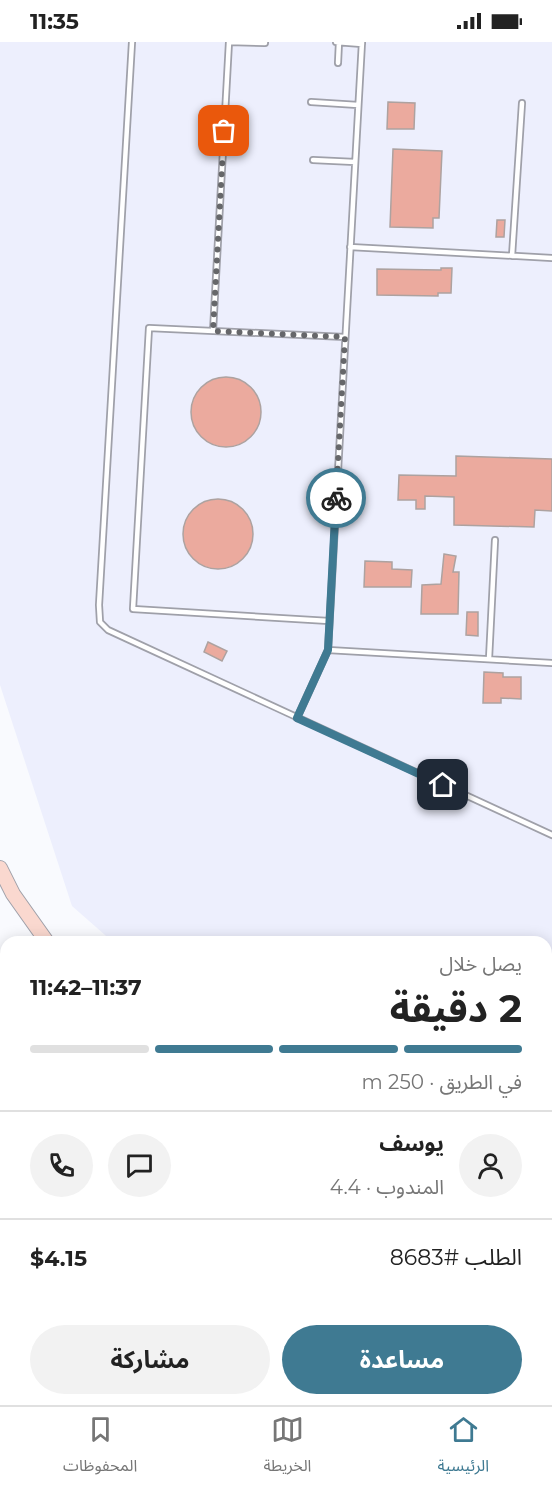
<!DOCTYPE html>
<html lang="ar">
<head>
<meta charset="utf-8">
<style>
	body { margin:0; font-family:Montserrat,"Noto Sans Arabic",sans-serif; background:#f2f2f2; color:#222; direction:rtl; height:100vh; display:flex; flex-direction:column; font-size:22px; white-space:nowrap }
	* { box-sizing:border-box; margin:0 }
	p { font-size:20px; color:#767676 }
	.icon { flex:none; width:33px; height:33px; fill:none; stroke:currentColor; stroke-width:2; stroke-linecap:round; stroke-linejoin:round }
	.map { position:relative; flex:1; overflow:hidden; direction:ltr }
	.details { position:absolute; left:0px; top:894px; width:552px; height:470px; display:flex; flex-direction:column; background:#fff; border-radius:18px 18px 0 0; box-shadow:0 3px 15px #0003; direction:rtl }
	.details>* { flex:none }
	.pin { position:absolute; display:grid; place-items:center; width:51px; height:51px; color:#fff; margin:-26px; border-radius:12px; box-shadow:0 3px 9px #0006 }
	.courier { position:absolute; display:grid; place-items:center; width:60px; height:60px; margin:-30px; border:4px solid #3f7a92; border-radius:50%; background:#fff; color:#222; box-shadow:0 2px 8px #0007 }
	.head em { font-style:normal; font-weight:700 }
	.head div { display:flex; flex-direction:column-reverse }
	.head { display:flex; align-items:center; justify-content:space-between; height:102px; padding:0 30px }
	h1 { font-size:39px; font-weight:700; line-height:45px }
	.bar { display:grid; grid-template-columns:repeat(4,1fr); gap:9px 6px; align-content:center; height:72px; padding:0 30px }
	.bar i { height:8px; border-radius:4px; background:#e0e0e0 }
	.bar .on { background:#3f7a92 }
	.bar p { grid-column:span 4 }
	.line { display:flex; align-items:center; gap:15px; padding:0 30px; border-top:2px solid #e0e0e0 }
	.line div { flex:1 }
	.round { display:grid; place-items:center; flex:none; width:63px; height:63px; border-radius:32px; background:#f2f2f2 }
	.cta { display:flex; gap:12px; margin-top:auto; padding:12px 30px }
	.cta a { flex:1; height:69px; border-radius:36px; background:#3f7a92; color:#fff; font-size:24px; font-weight:700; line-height:69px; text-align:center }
	.cta a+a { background:#f2f2f2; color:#222 }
	.status { display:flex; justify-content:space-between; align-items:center; height:42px; padding:0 30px; background:#fff; direction:ltr }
	.status svg { height:16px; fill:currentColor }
	.dock { display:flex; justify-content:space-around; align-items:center; height:84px; border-top:2px solid #e0e0e0; background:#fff; font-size:16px; color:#767676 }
	.dock a { display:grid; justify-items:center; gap:3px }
	.dock .on { color:#3f7a92 }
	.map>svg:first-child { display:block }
	.built { fill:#edeffd }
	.building { fill:#ebaa9e; stroke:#ada2a0; stroke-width:1.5 }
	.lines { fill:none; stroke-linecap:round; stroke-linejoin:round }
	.lane-casing { stroke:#9fa0a9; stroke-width:8 }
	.secondary-casing { stroke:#9fa0a9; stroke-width:16 }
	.lane { stroke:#fff; stroke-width:4.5 }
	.secondary { stroke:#fad8cf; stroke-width:14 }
	.done { stroke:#66676a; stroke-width:6; stroke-dasharray:0 10.8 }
	.route { stroke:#3f7a92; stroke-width:8 }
</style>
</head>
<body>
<div class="status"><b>11:35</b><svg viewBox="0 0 49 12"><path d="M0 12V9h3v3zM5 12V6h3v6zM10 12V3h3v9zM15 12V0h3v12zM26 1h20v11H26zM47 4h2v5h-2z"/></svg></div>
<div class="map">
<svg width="552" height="1363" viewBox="0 0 552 1363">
	<rect width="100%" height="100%" fill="#f9fafe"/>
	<path class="built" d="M0 0H552V1169H546V900H113L72 864 0 643Z"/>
	<path class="building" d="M388 60 415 61 414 87H387Z
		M393 107 442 109 439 176H433V186L390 185Z
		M497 178H505L504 195H496Z
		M441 226H452L451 251H438V254L377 253V227L441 228Z
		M191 370a35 35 0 1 1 70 0a35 35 0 1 1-70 0Z
		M456 414 552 417V469L535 468 534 485 454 483V455L425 454V467H416V458H398L399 433 456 434Z
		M183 492a35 35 0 1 1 70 0a35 35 0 1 1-70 0Z
		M444 512 456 514 453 530H459L458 572H421L422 543 441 542Z
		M365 519 392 520V527L412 528 411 545H364Z
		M467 570H478V594L466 593Z
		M208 600 227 609 222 619 204 610Z
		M484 630 503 631V635H521V657L501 656V661H483Z"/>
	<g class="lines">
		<defs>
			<path id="lane" d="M132 0 99 563 100 580 108 588 552 793
				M336 0 362 2
				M338 21 339 0
				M311 60 358 63
				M313 118 355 120
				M350 205 552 216
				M512 214 522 61
				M213 289 229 0 265 1
				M329 579 133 567 149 286 345 295
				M328 608 552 621
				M489 617 495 498
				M297 676 328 608 362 0
				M0 1071 6 1073"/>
			<path id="secondary" d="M0 826 13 852 47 900
				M546 1209 552 1210
				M192 1358 193 1363"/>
		</defs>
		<use href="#lane" class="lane-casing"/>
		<use href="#secondary" class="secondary-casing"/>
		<use href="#lane" class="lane"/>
		<use href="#secondary" class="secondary"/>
	</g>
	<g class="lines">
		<path class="done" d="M224 89 213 289 345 295 336 456"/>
		<path class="route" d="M336 456 328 608 297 676 443 743"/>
	</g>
</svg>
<div class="pin" style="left:224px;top:89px;background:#ea580c"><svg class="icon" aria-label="bag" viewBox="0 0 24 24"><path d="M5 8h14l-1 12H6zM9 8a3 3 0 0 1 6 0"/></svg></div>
<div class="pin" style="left:443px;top:743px;background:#1f2937"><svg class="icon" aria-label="home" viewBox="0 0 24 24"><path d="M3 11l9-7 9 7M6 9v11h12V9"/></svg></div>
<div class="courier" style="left:336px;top:456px"><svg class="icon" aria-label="bike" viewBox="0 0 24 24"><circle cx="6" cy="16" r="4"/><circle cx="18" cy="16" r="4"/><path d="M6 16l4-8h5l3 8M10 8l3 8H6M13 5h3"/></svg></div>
<section class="details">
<div class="head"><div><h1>2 دقيقة</h1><p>يصل خلال</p></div><em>11:37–11:42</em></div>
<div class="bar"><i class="on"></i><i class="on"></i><i class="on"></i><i></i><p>في الطريق · 250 m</p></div>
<div class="line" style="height:108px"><a class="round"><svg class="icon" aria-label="person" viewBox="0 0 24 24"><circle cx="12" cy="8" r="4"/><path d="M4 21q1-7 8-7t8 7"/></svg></a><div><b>يوسف</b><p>المندوب · 4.4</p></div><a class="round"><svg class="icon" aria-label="chat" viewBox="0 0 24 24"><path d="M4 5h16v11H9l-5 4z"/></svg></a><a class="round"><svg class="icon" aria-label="phone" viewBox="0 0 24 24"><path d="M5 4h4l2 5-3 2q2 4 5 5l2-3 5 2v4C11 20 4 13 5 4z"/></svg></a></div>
<div class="line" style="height:78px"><div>الطلب #8683</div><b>$4.15</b></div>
<div class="cta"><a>مساعدة</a><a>مشاركة</a></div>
</section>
</div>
<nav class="dock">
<a class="on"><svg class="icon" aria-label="home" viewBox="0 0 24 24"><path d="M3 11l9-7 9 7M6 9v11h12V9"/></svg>الرئيسية</a>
<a><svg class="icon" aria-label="map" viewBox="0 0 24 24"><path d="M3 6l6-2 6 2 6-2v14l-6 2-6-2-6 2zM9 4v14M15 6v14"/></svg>الخريطة</a>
<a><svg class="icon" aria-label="saved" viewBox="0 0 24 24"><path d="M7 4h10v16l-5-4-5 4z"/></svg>المحفوظات</a>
</nav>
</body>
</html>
